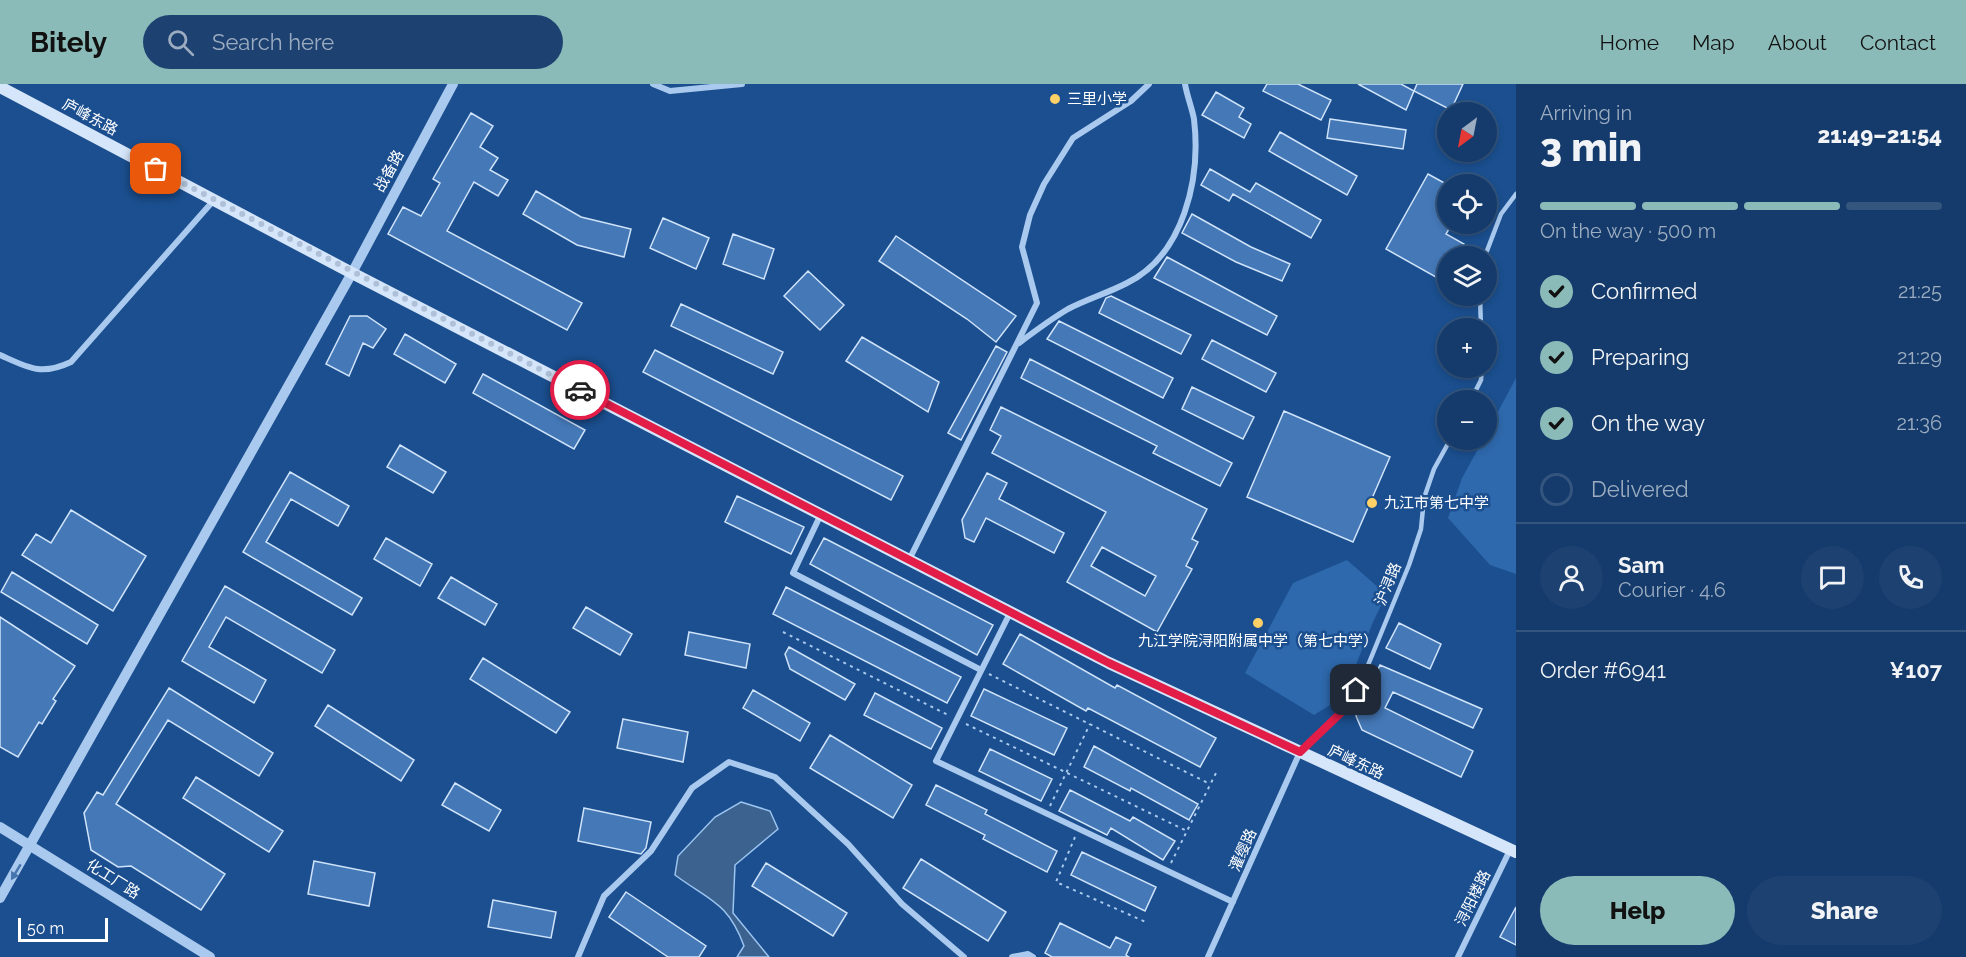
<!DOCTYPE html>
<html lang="en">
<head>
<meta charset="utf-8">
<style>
	body { margin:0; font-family:Raleway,"Noto Sans SC",sans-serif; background:#1d4271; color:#f1f3f6; height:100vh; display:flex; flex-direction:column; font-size:22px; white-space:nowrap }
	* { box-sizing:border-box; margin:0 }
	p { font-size:20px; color:#9dadc1 }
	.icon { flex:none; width:33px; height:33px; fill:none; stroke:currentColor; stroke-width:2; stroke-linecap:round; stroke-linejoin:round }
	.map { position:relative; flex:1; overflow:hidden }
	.sheet { display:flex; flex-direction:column; background:#143b6b; width:450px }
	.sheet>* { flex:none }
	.needle { width:39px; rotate:212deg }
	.tools { position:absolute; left:1437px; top:18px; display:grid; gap:12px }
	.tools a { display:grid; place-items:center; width:60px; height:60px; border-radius:50%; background:#143b6b; box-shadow:0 3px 9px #0003,0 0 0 2px #33557e; font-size:30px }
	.scale { position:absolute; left:18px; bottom:15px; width:90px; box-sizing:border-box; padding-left:6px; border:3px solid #fff; border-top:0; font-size:16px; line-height:21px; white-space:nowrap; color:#fff; -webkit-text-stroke:4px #1b4f8f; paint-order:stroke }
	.pin { position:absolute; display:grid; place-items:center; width:51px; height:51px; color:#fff; margin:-26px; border-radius:12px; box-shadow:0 3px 9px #0006 }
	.courier { position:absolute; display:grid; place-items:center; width:60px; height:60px; margin:-30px; border:4px solid #e11d48; border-radius:50%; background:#fff; color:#222; box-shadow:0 2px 8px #0007 }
	.summary em { font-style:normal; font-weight:800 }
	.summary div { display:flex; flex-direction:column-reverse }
	.summary { display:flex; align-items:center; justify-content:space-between; height:102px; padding:0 24px }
	h1 { font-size:39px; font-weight:800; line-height:45px }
	.bar { display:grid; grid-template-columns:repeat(4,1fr); gap:9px 6px; align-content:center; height:72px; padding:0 24px }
	.bar i { height:8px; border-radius:4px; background:#33557e }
	.bar .on { background:#8bbbb9 }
	.bar p { grid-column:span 4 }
	.line { display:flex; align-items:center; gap:15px; padding:0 24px; border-top:2px solid #33557e }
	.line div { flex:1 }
	.round { display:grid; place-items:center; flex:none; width:63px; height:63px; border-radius:32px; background:#1d4271 }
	ol { padding:0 24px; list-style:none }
	li { display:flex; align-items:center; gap:18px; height:66px }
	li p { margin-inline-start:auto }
	li .icon { padding:6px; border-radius:50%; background:#8bbbb9; color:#111; stroke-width:4 }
	li:last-child { color:#9dadc1 }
	li i { width:33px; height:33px; border:3px solid #33557e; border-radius:50% }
	.action { display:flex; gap:12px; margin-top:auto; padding:12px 24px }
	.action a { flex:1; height:69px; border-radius:36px; background:#8bbbb9; color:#111; font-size:24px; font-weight:800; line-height:69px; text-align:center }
	.action a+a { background:#1d4271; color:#f1f3f6 }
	header { display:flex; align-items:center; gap:36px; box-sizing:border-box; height:84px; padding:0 30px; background:#8bbbb9; color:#111 }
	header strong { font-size:28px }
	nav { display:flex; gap:33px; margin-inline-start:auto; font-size:21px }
	.search { width:420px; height:54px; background:#1d4271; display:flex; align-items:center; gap:15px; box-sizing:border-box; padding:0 21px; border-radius:33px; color:#9dadc1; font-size:22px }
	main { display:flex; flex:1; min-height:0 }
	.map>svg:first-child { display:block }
	.green { fill:#2e69ad }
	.water { fill:#3c6290; stroke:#9cc4f0; stroke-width:1.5 }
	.building { fill:#4478b7; stroke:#cfe3fa; stroke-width:1.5; fill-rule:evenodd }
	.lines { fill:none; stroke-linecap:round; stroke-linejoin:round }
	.path { stroke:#a9c9ee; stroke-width:2; stroke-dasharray:3 4.5; stroke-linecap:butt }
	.service { stroke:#a9c9ee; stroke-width:4.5 }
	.minor { stroke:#a9c9ee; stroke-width:6 }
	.tertiary { stroke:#a9c9ee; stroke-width:10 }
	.secondary { stroke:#d6e6fa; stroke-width:12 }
	.oneway { fill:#4674ac }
	.done { stroke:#afc1d8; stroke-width:6; stroke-dasharray:0 10.8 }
	.route { stroke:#e11d48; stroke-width:8 }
	.poi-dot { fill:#ffd166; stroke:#1b4f8f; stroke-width:2 }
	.labels { text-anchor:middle; stroke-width:5; stroke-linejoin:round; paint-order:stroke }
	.poi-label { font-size:15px; fill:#fff; stroke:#1b4f8f; text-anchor:start }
	.street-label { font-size:15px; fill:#fff; stroke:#1b4f8f }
</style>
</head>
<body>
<header>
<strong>Bitely</strong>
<div class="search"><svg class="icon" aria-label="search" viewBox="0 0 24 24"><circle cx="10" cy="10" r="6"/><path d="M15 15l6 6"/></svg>Search here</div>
<nav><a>Home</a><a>Map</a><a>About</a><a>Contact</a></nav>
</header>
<main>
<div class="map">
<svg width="1516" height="873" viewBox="0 0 1516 873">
	<rect width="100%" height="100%" fill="#1b4f8f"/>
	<path class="green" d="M1516 294V490L1490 481 1448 434 1462 394 1483 356H1486L1487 348Z
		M1347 476 1379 504 1388 507 1373 538 1343 613 1314 631 1245 589 1293 499Z"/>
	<path class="water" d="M741 718 770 727 778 745 735 781 733 829 769 873H737L744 862C728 818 710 817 675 791L678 772 715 733Z"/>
	<path class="building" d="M1267 0H1298L1331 16 1321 36 1263 7Z
		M1358 0H1401L1414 7 1406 26Z
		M1417 0H1463L1451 26 1414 7Z
		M1216 8 1244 24 1239 33 1251 40 1244 54 1202 31Z
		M471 29 493 42 480 63 498 74 490 86 508 96 498 112 474 98 447 147 582 219 567 246 388 150 403 123 421 132 440 99 433 95Z
		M1330 35 1406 46 1403 65 1327 54Z
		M1280 48 1357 92 1347 111 1269 67Z
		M1210 85 1250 108 1256 99 1321 136 1311 154 1233 110 1229 117 1201 101Z
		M1428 90 1448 101V140H1452L1446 150 1464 160 1457 172H1448V189L1443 197 1386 165Z
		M536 107 581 133 631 145 624 173 577 161 523 130Z
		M1192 130 1251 163 1290 180 1282 197 1236 178 1182 149Z
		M663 134 709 154 696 185 650 164Z
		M733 150 774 165 764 195 723 180Z
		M896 152 1016 232 996 258 967 235 879 177Z
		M1167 173 1277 232 1267 251 1154 194Z
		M808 187 844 221 820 246 784 212Z
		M1111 212 1191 251 1181 270 1099 229 1106 214Z
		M681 220 783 268 773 290 671 242Z
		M350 232H367L386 245 373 264 363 259 349 292 326 280Z
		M1059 237 1173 294 1163 314 1047 255Z
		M405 250 456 280 445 299 394 270Z
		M862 253 939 298 928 328 846 277Z
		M1212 256 1276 289 1266 308 1202 275Z
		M996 262 1007 268 961 356 948 349Z
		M655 266 903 392 891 416 643 288Z
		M1030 275 1232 379 1220 402 1153 369 1157 362 1021 294Z
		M483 290 585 346 574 365 473 309Z
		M1192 303 1254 333 1243 355 1182 325Z
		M1001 323 1207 425 1192 455 1198 458 1186 482 1192 485 1157 548 1067 498 1106 428 992 369 1001 352 990 346ZM1102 463 1156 492 1145 512 1091 482Z
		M1284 327 1390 373 1353 458 1247 413Z
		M400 361 446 388 433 409 387 383Z
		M290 388 349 422 338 442 291 415 266 458 362 514 352 531 243 468Z
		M987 389 1007 399 999 415 1064 449 1054 469 986 434 974 458 965 454 962 436Z
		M737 412 804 443 791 470 725 438Z
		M71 426 146 472 113 527 22 471 36 450 51 459Z
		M386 454 432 480 420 502 374 475Z
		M824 454 993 541 977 571 810 480Z
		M12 488 98 541 87 560 1 508Z
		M451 493 497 520 485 541 438 514Z
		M225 502 335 566 322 589 226 533 209 563 266 596 254 619 182 577Z
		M786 503 961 593 947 619 773 530Z
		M586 523 632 550 620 571 573 544Z
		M0 533 75 582 53 615 56 617 42 640 39 638 18 673 0 663Z
		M1399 539 1441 560 1430 585 1386 564Z
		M689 548 750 560 746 584 685 571Z
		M1020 550 1115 604 1117 601 1216 654 1200 683 1088 624 1086 627 1003 580Z
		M789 563 855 600 845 616 790 585 785 570Z
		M483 574 570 628 556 649 470 595Z
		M1380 581 1482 625 1473 644 1393 608 1385 624 1473 667 1461 693 1362 646 1356 632Z
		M169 604 273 669 259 692 168 636 116 720 225 790 201 826 131 782 118 783 91 766 84 729 97 708 103 711Z
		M984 605 1067 644 1054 671 971 632Z
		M753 606 810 639 800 657 743 624Z
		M875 609 942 644 931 665 864 631Z
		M328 621 414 676 401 697 315 642Z
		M623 635 688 648 683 678 617 664Z
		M830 651 912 701 893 734 810 684Z
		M1094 662 1198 720 1189 736 1131 704 1130 707 1084 683Z
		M990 665 1052 695 1041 717 979 687Z
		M196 693 283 747 269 768 183 714Z
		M455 699 501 726 489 747 442 721Z
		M936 701 987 726 985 730 1057 767 1047 788 983 755 985 751 926 721Z
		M1070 706 1130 737 1133 733 1175 757 1163 776 1111 744 1107 751 1059 727Z
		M584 724 651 738 646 764 641 770 578 757Z
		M1082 768 1156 803 1145 827 1071 791Z
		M921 775 1006 828 988 857 903 804Z
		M314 777 375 789 369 822 308 810Z
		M766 779 847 829 833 852 752 802Z
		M626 808 706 862 699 873H668L609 833Z
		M493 816 556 828 551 854 488 843Z
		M1516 823V861L1500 853Z
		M1060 839 1110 864 1116 853 1131 860 1126 871 1129 873H1052L1045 869Z"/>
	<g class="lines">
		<path class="path" d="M783 548 950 632
			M989 590 1210 700
			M966 640 1187 747
			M1050 722 1090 640
			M1075 753 1056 798 1148 839
			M1171 779 1217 687"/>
		<path class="service" d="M1485 172 1501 130 1516 110
			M1480 212 1481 244
			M1471 316 1481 296 1482 284
			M1302 666 1349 621 1364 591 1409 481 1421 445 1424 414 1434 385 1450 356"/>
		<path class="minor" d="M653 0 670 7 742 0
			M1019 259C1035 247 1051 235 1068 225 1087 215 1108 209 1127 199 1184 171 1201 94 1194 35 1192 24 1187 12 1185 0
			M0 271C29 284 41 292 71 278L214 116
			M821 430 793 489 981 586
			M909 476 1037 219 1022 163 1030 131 1044 100 1073 54 1131 17 1149 0
			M1010 529 936 677 1233 818
			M578 873 604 812 651 767 692 704 729 678 775 693 848 760 902 820 964 873
			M1012 873 1028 870 1033 873
			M1208 873 1300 668
			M1458 873 1510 766"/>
		<path class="tertiary" d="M0 743 210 873
			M0 814 352 189 453 0"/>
		<path class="secondary" d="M0 3 352 189 1109 579 1516 768"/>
	</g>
	<defs><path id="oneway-solid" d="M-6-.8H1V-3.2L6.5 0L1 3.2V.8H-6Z" transform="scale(1.5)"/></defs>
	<use class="oneway" href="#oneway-solid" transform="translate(16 788) rotate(121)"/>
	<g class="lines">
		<path class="done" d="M156 85 580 306"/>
		<path class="route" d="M580 306 1109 579 1300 668 1349 621 1356 606"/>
	</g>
	<g class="poi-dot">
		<circle cx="1055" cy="15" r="6"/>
		<circle cx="1372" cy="419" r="6"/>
		<circle cx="1258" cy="539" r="6"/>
	</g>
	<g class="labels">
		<g class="poi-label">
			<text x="1067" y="20">三里小学</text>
			<text x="1384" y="424">九江市第七中学</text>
			<text x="1258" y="562" text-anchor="middle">九江学院浔阳附属中学（第七中学）</text>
		</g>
		<g class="street-label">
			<text transform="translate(90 33) rotate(28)" y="5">庐峰东路</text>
			<text transform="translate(389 87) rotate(-62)" y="5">战备路</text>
			<text transform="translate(1388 500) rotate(-68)" y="5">沪浔路</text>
			<text transform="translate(1356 678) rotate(25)" y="5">庐峰东路</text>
			<text transform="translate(1243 766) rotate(-66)" y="5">灌缨路</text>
			<text transform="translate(113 795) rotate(32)" y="5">化工厂路</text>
			<text transform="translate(1473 814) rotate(-64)" y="5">浔阳楼路</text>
		</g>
	</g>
</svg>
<div class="tools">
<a><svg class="needle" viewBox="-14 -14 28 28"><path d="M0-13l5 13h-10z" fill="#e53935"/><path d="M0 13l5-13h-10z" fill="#9dadc1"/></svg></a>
<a><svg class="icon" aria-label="locate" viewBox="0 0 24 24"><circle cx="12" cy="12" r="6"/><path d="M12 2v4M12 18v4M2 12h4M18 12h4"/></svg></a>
<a><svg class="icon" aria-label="layers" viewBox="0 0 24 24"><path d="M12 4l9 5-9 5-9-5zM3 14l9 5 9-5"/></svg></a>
<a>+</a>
<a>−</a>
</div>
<div class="scale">50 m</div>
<div class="pin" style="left:156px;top:85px;background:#ea580c"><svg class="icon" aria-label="bag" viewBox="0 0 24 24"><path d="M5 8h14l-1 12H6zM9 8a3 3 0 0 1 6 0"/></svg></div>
<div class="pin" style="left:1356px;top:606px;background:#1f2937"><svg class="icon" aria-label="home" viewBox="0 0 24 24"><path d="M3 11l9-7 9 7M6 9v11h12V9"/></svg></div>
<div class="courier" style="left:580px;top:306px"><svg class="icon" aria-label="car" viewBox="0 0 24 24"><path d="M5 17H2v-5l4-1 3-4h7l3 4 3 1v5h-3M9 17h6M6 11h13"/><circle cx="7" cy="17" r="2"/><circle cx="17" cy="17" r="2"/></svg></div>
</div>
<section class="sheet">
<div class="summary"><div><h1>3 min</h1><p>Arriving in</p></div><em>21:49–21:54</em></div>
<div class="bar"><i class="on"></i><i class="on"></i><i class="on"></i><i></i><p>On the way · 500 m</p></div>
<ol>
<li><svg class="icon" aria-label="check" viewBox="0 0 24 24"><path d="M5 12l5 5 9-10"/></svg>Confirmed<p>21:25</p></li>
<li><svg class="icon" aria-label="check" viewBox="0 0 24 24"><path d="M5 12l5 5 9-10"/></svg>Preparing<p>21:29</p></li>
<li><svg class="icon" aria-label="check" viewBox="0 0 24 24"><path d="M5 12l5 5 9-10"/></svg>On the way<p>21:36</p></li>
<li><i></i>Delivered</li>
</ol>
<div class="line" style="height:108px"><a class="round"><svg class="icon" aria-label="person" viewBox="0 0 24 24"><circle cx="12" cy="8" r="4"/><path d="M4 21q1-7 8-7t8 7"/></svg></a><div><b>Sam</b><p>Courier · 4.6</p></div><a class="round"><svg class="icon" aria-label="chat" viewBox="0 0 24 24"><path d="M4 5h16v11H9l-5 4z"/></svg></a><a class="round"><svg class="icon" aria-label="phone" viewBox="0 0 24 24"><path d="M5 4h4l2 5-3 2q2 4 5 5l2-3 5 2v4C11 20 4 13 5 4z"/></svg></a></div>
<div class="line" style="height:78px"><div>Order #6941</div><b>¥107</b></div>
<div class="action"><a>Help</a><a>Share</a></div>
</section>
</main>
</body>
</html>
